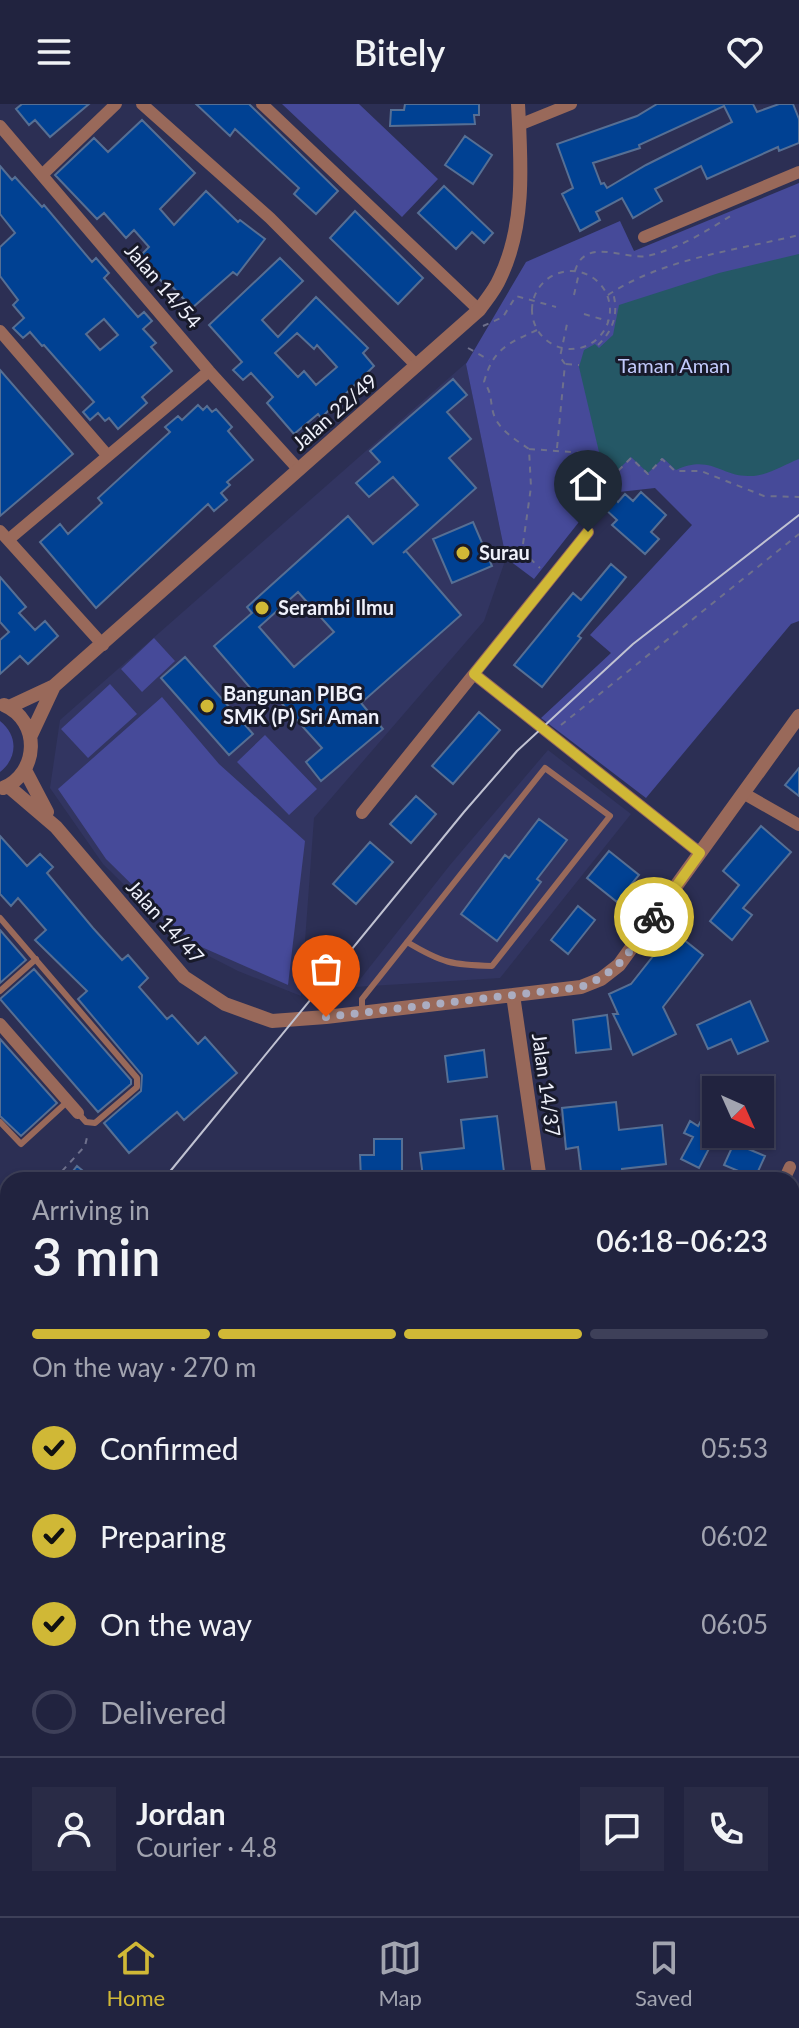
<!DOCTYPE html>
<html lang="en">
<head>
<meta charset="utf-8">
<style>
	body { margin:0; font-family:Lato,sans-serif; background:#292b46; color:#f1f3f6; height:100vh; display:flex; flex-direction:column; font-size:30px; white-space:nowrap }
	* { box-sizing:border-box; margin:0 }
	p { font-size:26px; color:#a2a4b0 }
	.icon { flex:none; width:44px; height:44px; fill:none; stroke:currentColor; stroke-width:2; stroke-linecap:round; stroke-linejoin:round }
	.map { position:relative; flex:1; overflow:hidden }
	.drawer { position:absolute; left:0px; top:1068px; width:800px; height:744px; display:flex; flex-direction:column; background:#21233f; border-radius:24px 24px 0 0; box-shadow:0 2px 6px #0004,0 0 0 2px #3e4059 }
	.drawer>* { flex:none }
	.needle { width:52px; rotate:135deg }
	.buttons { position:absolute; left:702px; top:972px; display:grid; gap:16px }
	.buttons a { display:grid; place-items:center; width:72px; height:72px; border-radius:0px; background:#21233f; box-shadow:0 2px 6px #0004,0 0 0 2px #3e4059; font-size:40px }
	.pin { position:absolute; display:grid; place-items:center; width:68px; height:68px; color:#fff; margin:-82px -34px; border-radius:50% 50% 50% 0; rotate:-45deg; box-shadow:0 0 8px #0007 }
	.pin .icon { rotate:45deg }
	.courier { position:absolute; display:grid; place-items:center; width:80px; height:80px; margin:-40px; border:6px solid #d0b836; border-radius:50%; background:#fff; color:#222; box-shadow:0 2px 10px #0007 }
	.head em { font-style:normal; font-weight:600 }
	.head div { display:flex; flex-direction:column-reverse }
	.head { display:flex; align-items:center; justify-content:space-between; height:136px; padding:0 32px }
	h1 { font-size:52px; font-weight:600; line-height:60px }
	.bar { display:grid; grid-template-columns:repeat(4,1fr); gap:12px 8px; align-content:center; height:96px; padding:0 32px }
	.bar i { height:10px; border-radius:6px; background:#3e4059 }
	.bar .selected { background:#d0b836 }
	.bar p { grid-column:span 4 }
	.line { display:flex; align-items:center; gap:20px; padding:0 32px; border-top:2px solid #3e4059 }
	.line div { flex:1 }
	.round { display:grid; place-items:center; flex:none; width:84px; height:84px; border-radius:0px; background:#292b46 }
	ol { padding:0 32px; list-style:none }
	li { display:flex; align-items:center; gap:24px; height:88px }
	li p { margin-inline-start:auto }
	li .icon { padding:8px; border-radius:50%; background:#d0b836; color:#111; stroke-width:4 }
	li:last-child { color:#a2a4b0 }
	li i { width:44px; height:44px; border:4px solid #3e4059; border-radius:50% }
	header { display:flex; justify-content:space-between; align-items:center; height:104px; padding:0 32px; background:#21233f; font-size:36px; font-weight:600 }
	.tab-bar { display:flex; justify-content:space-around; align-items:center; height:112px; border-top:2px solid #3e4059; background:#21233f; font-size:22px; color:#a2a4b0 }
	.tab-bar a { display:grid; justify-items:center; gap:4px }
	.tab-bar .selected { color:#d0b836 }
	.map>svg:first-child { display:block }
	.built { fill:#323561 }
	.green { fill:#464a99 }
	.water { fill:#255866 }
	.building { fill:#004193; stroke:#566f94; stroke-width:2; fill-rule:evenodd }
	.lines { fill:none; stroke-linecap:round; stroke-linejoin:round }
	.path { stroke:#6e708c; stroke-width:2; stroke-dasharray:6 6; stroke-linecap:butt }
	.service { stroke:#99695a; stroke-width:6 }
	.minor { stroke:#99695a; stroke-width:12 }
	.tertiary { stroke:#99695a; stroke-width:14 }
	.tram { stroke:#c0c2d2; stroke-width:2 }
	.done { stroke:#abadc1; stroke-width:8; stroke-dasharray:0 14.4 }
	.route { stroke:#d0b836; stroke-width:10 }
	.poi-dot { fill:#d0b836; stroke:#181a2a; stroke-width:3 }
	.labels { text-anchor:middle; stroke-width:6; stroke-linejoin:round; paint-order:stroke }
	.street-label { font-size:20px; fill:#eff1fb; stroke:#181a2a }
	.park-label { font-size:20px; fill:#c2cafc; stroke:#181a2a }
	.poi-label { font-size:20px; font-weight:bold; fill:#eff1fb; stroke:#181a2a; text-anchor:start }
</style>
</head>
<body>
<header><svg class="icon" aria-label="menu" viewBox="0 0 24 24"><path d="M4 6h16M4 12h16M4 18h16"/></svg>Bitely<svg class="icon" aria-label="heart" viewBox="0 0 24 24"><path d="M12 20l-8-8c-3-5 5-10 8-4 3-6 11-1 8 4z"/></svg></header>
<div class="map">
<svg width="799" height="1812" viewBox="0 0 799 1812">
	<rect width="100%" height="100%" fill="#2c2f54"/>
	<path class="built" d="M466 259 506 454 484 517 314 714 301 892 238 867 195 845 170 826 103 760 50 684 60 616Z
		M548 646 631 710 500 874 354 883 450 761Z"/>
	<path class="green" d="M282 0H359L438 75 402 113Z
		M799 79V517L791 520 646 694 541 614 611 549 590 531 692 421 655 384 601 390 534 475 506 454 466 260 526 158 620 117 634 147Z
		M154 534 175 557 142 588 121 565Z
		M110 580 137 610 88 654 61 625Z
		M162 593 219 660 305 737 288 881 197 841 173 821 106 755 58 685Z
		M0 617C18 631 18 654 0 668Z
		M265 631 317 685 289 711 237 658Z
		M799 1524V1615L792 1618V1527Z"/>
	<path class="water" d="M799 150V355C783 361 768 372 750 372 721 373 711 350 676 366L663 354 648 369 631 353 618 366 599 348 579 263 584 246 595 240 599 244 613 231 619 201 719 169Z"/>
	<path class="building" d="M22 0H89L50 33 35 16 29 21 16 5Z
		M196 0H249L338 87 316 110 294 90 299 84 235 25 230 32Z
		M405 0H479V11H474L475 20 390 22 391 6H404Z
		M657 0H753L757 8 779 0H793L799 15V39L779 47 778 43 707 75 701 62 655 85 662 97 633 114 622 94 596 108 600 116 580 127 562 90 573 84 557 40 637 12ZM724 2 732 18 646 61 607 84 604 79 601 80 593 59 640 44 639 41Z
		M142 16 195 69 160 105 174 121 206 87 238 118 240 116 265 135 237 171 233 168 192 204 168 178 165 181 139 153 149 143 134 126 126 134 104 109 97 115 55 71 94 34 108 48Z
		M465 32 492 51 473 80 445 61Z
		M0 62 12 76 15 73 42 103 44 101 92 158 96 154 109 169 104 174 138 213 144 208 152 217 143 225 156 239 151 243 172 267 142 293 147 299 118 325 109 314 105 317 98 309 90 316 83 308 94 298 44 241 42 242 30 228 23 234 13 224 24 214 13 201 18 196 0 172V143L15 129 0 110ZM104 215 118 231 100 246 86 230Z
		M444 82 493 129 484 139 472 128 456 145 418 109Z
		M355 107 423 174 398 200 330 134Z
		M280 154 303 177 262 216 278 233 316 193 368 244 363 249 374 262 321 314 318 310 294 330 267 299 273 293 251 269 243 276 233 266 242 258 209 221ZM297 229 314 245 317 241 337 263 316 281 304 267 298 273 275 249Z
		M0 266 73 350 0 412Z
		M453 275 467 291 447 308 471 335 449 354 476 384 403 449 406 447 461 511 361 599 383 625 321 677 306 658 322 644 276 593 266 602 214 542 252 509 247 503 348 412 373 440 418 401 393 373 369 393 356 379 380 358 370 347ZM298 488 334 528 294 563 259 523Z
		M198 301 203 306 207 302 212 308 216 305 232 323 228 327 253 356 227 378 230 381 221 389 227 396 214 407 208 400 96 504 40 438 60 420 68 430 102 399 98 394 170 328 165 323 178 312 182 316Z
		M641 388 666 411 651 428 659 435 645 450 612 421 617 416 604 404 614 394 618 398 625 390 633 397Z
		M473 418 492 462 452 479 433 435Z
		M611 460 626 473 578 532 581 534 542 583 514 561 573 489 581 496Z
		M0 473 26 503 19 509 35 526 45 517 58 532 28 560 20 552 0 570V536L9 528 0 518Z
		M185 553 253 630 229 651 161 574Z
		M479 608 500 626 453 680 432 662Z
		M799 664V692L785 681Z
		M416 692 436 710 411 739 390 720Z
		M539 715 567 736 537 775 541 778 497 837 461 810 505 751 509 754Z
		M761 722 791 748 743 804 752 811 732 836 710 817 739 781 723 767Z
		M0 732 27 762 40 750 53 763 47 769 93 824 122 856 128 851 148 874 139 883 167 915 172 911 198 940 205 933 237 969 184 1016 177 1008 129 1049 104 1019 141 987 142 971 78 895 87 887 35 836 46 826 18 794 11 802 0 790Z
		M370 738 393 758 356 800 333 780Z
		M609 747 639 771 617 798 587 774Z
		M578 802 595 816 568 850 551 836Z
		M0 826 26 856 0 879Z
		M673 827 703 851 663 903 676 930 633 951 613 910H618L609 890 631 880Z
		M34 865 131 976V980L98 1008 0 895Z
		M750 897 768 937 738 950 731 935 708 945 697 921Z
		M607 911 611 945 576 949 573 916Z
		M0 935 57 999 21 1032 0 1012Z
		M484 946 487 973 448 978 445 952Z
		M616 998 619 1026 662 1021 666 1060 622 1065 623 1076H582L578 1043 566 1045 562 1004Z
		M706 1008 716 1013V1031L699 1064 681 1055 693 1033 684 1029 690 1017 698 1022Z
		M497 1012 505 1076H462L461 1069 423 1073 420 1049 464 1044 461 1016Z
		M374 1035H402V1075H361L360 1051H374Z
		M734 1039 765 1052 755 1074 724 1061Z
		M77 1062 94 1076H66Z"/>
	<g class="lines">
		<path class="path" d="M532 206a39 39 0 1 1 78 0a39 39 0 1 1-78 0Z
			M575 167C585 132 624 156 647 152 676 146 707 127 732 111
			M574 191 579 169
			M608 191C664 154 734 147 799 131
			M584 210 608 217
			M483 222 503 213 516 192 556 203
			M537 226C507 240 493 245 484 278 492 289 490 296 493 308 497 325 515 335 529 345L531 383 522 447 540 464
			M598 241C613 227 619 209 613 189
			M468 244 489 256
			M566 260 579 261
			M557 344 565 260 560 253 567 220
			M529 345 599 350 618 367 631 354 648 370 662 355 675 367H701L764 392 799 393
			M561 621 799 430
			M54 1076 85 1042 88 1029
			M792 1542 799 1539
			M792 1611 799 1607"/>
		<path class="service" d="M0 814 137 974V983L95 1019 86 1018 78 1009
			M0 887 36 855
			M362 909V895L545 664 610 712 492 862C452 861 442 859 407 838
			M0 1018 21 1040 68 997
			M0 1313 8 1303
			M0 1336 8 1343
			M792 1443 799 1441
			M0 1491 8 1475
			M0 1596 8 1599
			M792 1707 799 1704
			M0 1735 8 1738
			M792 1759 799 1766
			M146 1804 156 1812
			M355 1804 365 1812
			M630 1804 639 1812
			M291 1812 297 1804
			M455 1812 461 1804"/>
		<path class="minor" d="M142 0 270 114 417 262
			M262 0 479 206
			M519 21 571 0
			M0 22 209 267 299 366
			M42 71 116 0
			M644 133 799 68
			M0 227 107 351
			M0 427 103 541
			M8 436 209 267
			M474 570 700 749
			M743 689 799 721
			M362 709 588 428
			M0 920 78 1009
			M784 1076 790 1063
			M0 1145 8 1135
			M792 1353 799 1351
			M792 1513 799 1511
			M0 1561 8 1538
			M792 1627 799 1624
			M0 1664 8 1668
			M792 1775 799 1772
			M251 1804 262 1812
			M742 1804 749 1812
			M0 1806 16 1812"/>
		<path class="tertiary" d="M9 603 54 582 479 206C486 196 495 186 500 174 526 120 521 58 518 0
			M31 631 54 582
			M25 666 47 708
			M8 682 56 723 184 873 225 900 272 917 326 913 581 883 601 875 619 861 799 612
			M3 684C39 669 41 617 4 601
			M513 891 540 1076
			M0 1503 8 1506
			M500 1804 510 1812"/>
		<path class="tram" d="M163 1076 464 708 517 647 633 540 799 411
			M0 1284 8 1274"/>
	</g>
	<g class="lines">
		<path class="done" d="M326 913 581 883C623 866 629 847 654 813"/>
		<path class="route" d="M588 428 474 570 700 749 654 813"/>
	</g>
	<g class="poi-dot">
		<circle cx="463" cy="449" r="8"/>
		<circle cx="262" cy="504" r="8"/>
		<circle cx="207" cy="602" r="8"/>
	</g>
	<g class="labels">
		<g class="street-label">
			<text transform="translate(163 182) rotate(49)" y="7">Jalan 14/54</text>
			<text transform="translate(335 308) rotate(-41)" y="7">Jalan 22/49</text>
			<text transform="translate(165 818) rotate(48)" y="7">Jalan 14/47</text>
			<text transform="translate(546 981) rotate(82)" y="7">Jalan 14/37</text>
		</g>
		<g class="park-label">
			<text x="674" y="269">Taman Aman</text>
		</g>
		<g class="poi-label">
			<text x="479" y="456">Surau</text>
			<text x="278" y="511">Serambi Ilmu</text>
			<text x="223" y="597">Bangunan PIBG<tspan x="223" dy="23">SMK (P) Sri Aman</tspan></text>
		</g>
	</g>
</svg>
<div class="buttons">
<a><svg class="needle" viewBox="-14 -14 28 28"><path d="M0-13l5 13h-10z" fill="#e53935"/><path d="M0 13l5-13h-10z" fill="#a2a4b0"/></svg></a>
</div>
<div class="pin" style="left:326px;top:913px;background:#ea580c"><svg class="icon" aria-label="bag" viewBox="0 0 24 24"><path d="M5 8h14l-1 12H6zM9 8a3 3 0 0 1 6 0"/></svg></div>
<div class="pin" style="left:588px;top:428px;background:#1f2937"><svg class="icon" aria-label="home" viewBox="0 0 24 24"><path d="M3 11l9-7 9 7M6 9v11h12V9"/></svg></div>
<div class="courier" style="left:654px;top:813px"><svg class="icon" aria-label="bike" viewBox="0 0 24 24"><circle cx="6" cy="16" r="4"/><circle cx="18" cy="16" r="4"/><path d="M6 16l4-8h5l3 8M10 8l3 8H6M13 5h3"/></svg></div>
<section class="drawer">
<div class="head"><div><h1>3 min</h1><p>Arriving in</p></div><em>06:18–06:23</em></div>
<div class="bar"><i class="selected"></i><i class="selected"></i><i class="selected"></i><i></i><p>On the way · 270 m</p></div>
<ol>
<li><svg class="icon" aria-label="check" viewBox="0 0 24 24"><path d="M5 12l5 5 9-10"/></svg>Confirmed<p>05:53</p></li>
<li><svg class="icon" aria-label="check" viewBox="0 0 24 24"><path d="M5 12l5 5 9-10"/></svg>Preparing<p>06:02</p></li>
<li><svg class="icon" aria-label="check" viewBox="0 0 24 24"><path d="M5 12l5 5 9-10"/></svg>On the way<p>06:05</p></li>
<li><i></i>Delivered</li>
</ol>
<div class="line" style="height:144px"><a class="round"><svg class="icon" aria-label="person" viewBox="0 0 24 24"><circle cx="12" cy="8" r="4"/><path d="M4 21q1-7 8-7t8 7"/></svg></a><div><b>Jordan</b><p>Courier · 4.8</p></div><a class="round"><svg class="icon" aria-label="chat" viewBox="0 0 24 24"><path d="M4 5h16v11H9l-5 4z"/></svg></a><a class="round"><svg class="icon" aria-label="phone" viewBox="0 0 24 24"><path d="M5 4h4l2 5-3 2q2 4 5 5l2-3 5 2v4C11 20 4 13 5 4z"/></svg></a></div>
</section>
</div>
<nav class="tab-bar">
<a class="selected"><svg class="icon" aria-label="home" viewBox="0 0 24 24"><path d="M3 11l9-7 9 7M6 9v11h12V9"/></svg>Home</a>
<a><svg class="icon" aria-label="map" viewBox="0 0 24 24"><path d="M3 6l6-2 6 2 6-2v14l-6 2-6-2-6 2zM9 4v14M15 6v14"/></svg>Map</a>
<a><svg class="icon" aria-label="saved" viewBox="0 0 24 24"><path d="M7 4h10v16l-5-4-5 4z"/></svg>Saved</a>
</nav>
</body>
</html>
